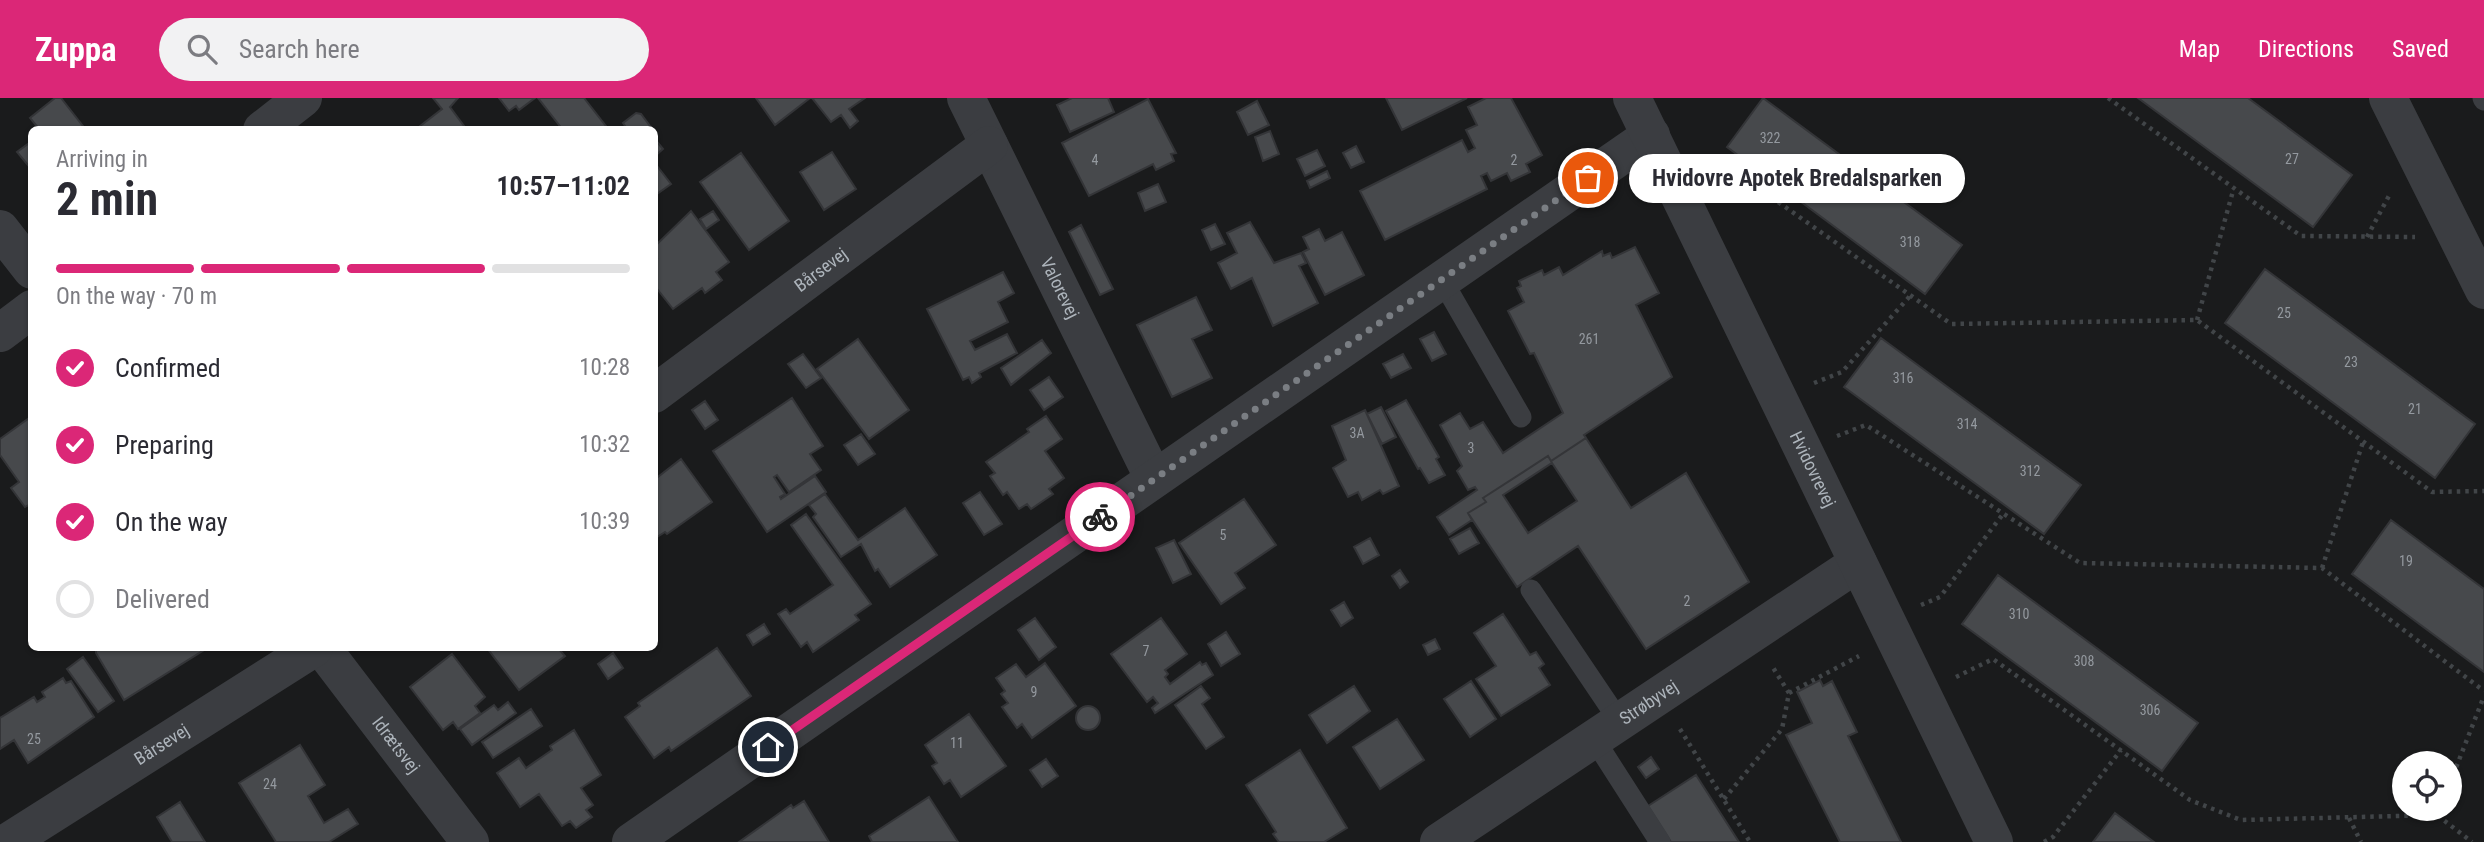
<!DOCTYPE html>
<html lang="en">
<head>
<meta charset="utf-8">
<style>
	body { margin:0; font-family:"Roboto Condensed",sans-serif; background:#f2f2f3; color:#2b2b33; height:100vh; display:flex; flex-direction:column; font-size:26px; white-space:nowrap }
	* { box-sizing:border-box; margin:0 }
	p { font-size:23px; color:#7c7c81 }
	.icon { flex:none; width:38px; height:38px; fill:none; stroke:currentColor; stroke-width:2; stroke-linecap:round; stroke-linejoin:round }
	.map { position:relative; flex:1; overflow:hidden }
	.sheet { position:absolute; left:28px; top:28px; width:630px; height:525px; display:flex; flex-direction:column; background:#fff; border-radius:10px; box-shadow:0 2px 5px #0004 }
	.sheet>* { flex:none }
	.controls { position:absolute; left:2392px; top:653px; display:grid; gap:14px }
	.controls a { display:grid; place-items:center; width:70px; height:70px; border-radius:50%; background:#fff; box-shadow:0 2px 5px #0004; font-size:35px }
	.pin { position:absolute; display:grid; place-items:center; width:60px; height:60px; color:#fff; margin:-30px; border:4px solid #fff; border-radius:50%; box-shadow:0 2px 7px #0007 }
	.courier { position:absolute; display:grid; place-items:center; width:70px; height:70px; margin:-35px; border:5px solid #db2777; border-radius:50%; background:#fff; color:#222; box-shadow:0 2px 9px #0007 }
	.bubble { position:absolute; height:49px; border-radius:24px; background:#fff; box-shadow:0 2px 5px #0004; font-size:23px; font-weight:700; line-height:49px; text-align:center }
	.summary em { font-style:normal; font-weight:700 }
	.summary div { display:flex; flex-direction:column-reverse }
	.summary { display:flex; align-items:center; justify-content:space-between; height:119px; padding:0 28px }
	h1 { font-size:46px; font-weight:700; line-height:52px }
	.bar { display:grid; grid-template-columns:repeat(4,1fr); gap:10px 7px; align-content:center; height:84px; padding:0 28px }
	.bar i { height:9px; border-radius:5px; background:#e1e1e2 }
	.bar .selected { background:#db2777 }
	.bar p { grid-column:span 4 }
	ol { padding:0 28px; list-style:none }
	li { display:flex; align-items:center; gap:21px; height:77px }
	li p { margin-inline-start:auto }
	li .icon { padding:7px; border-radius:50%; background:#db2777; color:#fff; stroke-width:4 }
	li:last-child { color:#7c7c81 }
	li i { width:38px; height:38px; border:4px solid #e1e1e2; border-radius:50% }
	header { display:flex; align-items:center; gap:42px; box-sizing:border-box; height:98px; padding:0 35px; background:#db2777; color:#fff }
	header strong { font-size:33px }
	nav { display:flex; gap:38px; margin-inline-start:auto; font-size:24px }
	.search { width:490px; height:63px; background:#f2f2f3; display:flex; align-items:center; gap:18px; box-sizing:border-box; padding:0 24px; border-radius:38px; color:#7c7c81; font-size:26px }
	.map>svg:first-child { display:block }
	.building { fill:#47494c; stroke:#343538; stroke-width:2; fill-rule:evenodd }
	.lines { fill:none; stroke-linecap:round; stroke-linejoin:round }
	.path { stroke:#414548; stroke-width:4.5; stroke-dasharray:3.5 5; stroke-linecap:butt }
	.service { stroke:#3b3d41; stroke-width:21 }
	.minor { stroke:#3b3d41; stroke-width:38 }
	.tertiary { stroke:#3b3d41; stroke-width:38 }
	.done { stroke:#7a7e83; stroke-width:7; stroke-dasharray:0 12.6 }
	.route { stroke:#db2777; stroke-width:9 }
	.labels { text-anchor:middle; stroke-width:5; stroke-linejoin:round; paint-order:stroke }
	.number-label { font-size:14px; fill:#94999f }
	.street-label { font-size:18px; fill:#adb4bb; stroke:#151617 }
</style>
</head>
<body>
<header>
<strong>Zuppa</strong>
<div class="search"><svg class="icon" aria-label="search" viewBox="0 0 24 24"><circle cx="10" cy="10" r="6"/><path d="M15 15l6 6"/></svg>Search here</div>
<nav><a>Map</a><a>Directions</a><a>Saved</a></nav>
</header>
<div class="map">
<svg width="2484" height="744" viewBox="0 0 2484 744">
	<rect width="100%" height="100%" fill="#1a1b1c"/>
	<path class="building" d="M55 0H61L86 32H40L30 20Z
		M433 0H458L450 9 467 32H415L442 11Z
		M499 0H535L519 12 516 8 509 13Z
		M538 0H584L609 32H563Z
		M756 0H810L775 27Z
		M812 0H865L849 11 858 23 850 30 841 17 831 24Z
		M1072 0H1108L1114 14 1070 34 1057 7Z
		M1386 0H1467L1402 32Z
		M1486 0H1511L1542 57 1526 66 1530 74 1511 83 1507 75 1491 83 1487 75 1481 78 1487 91 1385 142 1360 93 1462 42 1468 54 1475 50 1466 32 1477 27 1468 9Z
		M1763 0 1962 147 1925 196 1727 49Z
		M2138 0H2248L2352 77 2313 129Z
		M1148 1 1176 55 1171 56 1174 63 1156 72 1153 66 1089 98 1062 45Z
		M1257 3 1269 27 1248 37 1237 14Z
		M636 15 641 16 653 32H628L623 25Z
		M1270 33 1279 56 1263 63 1255 39Z
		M654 40 663 51 654 59Z
		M32 43V72L17 54Z
		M1356 48 1364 64 1351 70 1343 55Z
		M1317 52 1325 68 1305 78 1297 61Z
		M832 54 856 91 824 112 800 74Z
		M741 55 789 123 749 152 700 84Z
		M654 64 671 86 654 98Z
		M1327 73 1330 80 1310 90 1307 83Z
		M1158 86 1166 104 1145 113 1138 95Z
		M691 113 729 164 716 174 722 182 705 195 702 190 673 211 654 187V162L657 160 654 149Z
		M713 113 719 122 706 131 700 121Z
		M1250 124 1274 165 1301 155 1306 165 1299 168 1318 205 1273 228 1252 180 1231 191 1218 165 1237 155 1227 135Z
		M1215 126 1225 146 1211 152 1202 132Z
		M1081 127 1113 191 1100 197 1069 134Z
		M1319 131 1325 143 1342 134 1364 177 1325 197 1303 154 1309 151 1303 139Z
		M1635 149 1659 195 1636 207 1672 279 1584 337 1586 340 1551 363 1548 358 1483 400 1486 404 1468 415 1472 422 1449 437 1437 419 1477 392 1475 389 1468 392 1457 373 1462 368 1440 327 1460 315 1470 331 1483 324 1503 355 1563 315 1534 255 1530 256 1508 213 1524 204 1517 190 1521 188 1519 183 1542 172 1544 177 1559 169 1563 177 1602 153 1603 158 1610 155 1612 160Z
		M2265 171 2475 326 2435 380 2225 225Z
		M1003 174 1014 195 998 204 1008 224 970 243 975 252 1007 236 1017 255 979 275 981 279 972 285 969 279 963 282 927 211Z
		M1196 199 1212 232 1192 241 1212 280 1172 299 1137 227Z
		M1434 234 1446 256 1432 263 1420 241Z
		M1881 240 2081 387 2044 436 1844 289Z
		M858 241 909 312 869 341 817 271Z
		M1042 242 1051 255 1011 287 1001 270Z
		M803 256 821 280 806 290 788 266Z
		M1403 256 1411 270 1391 280 1383 266Z
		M1049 279 1063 299 1044 312 1030 292Z
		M792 300 823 348 810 356 821 372 789 394 777 377 774 379 785 396 780 399 781 401 815 378 826 394 767 434 713 353Z
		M1406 302 1439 359 1436 361 1445 377 1429 385 1420 370 1418 371 1386 313Z
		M705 303 718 322 705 331 692 312Z
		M1381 309 1396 339 1382 346 1367 316Z
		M1365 312 1399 388 1383 396 1380 392 1362 402 1358 394 1348 399 1333 370 1346 362 1332 328Z
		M32 318V405L25 409 11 390 19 384 0 357V341Z
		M1046 318 1062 341 1045 353 1064 380 1049 391 1053 396 1031 411 1027 406 1019 411 1007 394 1003 397 990 378 995 375 986 364 1029 334 1027 331Z
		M861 336 875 356 858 367 844 347Z
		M1586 340 1631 410 1686 375 1749 484 1646 551 1578 448 1517 489 1468 415 1486 404 1483 400 1548 358 1551 363ZM1552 365 1577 403 1528 435 1503 397Z
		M681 361 712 404 667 436 665 434 654 441V382Z
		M980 394 1002 426 984 437 963 405Z
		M825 396 858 442 905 410 937 457 890 489 878 471 875 473 861 446 841 459 813 419 816 416 809 407Z
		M1244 401 1276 447 1235 475 1245 490 1221 506 1179 445Z
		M806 416 871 506 855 517 859 522 813 554 807 544 801 549 778 516 786 511 790 516 833 487 791 427Z
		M2391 422 2484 491V574L2352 476Z
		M1470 430 1479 445 1459 456 1450 441Z
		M1370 440 1379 457 1363 466 1354 449Z
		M1174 442 1191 476 1173 485 1156 450Z
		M1400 472 1408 484 1400 490 1392 478Z
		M1998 477 2198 625 2162 673 1962 526Z
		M1344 504 1353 520 1341 528 1331 512Z
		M1503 516 1530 557 1536 554 1544 566 1539 570 1550 587 1501 618 1476 581 1496 568 1474 535Z
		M1035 520 1056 549 1039 562 1018 532Z
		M1161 520 1187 556 1165 572 1168 576 1165 579 1170 586 1200 564 1202 567 1206 565 1213 577 1155 615 1152 610 1158 605 1153 599 1147 604 1111 556Z
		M764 526 770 536 753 547 747 537Z
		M1226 534 1240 556 1221 568 1208 546Z
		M1435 541 1440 551 1428 557 1423 547Z
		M96 550H202L204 552 124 602 96 555Z
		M487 550H558L565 558 519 592Z
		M717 550 751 598 671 653 669 649 654 660 625 619 640 608 638 605Z
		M613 555 623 570 608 581 598 566Z
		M452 556 485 599 475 608 480 615 458 631 453 624 443 632 410 589Z
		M83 559 114 603 98 614 67 571Z
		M1045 565 1076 608 1032 640 1022 626 1017 630 1002 609 1008 605 1001 596 1005 593 996 580 1016 566 1026 579Z
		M63 580 66 585 71 583 94 619 28 665 14 642 0 651V620L34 599 37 604 45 599 42 594Z
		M1820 582 1823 588 1832 583 1857 634 1848 638 1901 744H1840L1786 637 1812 625 1797 594Z
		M1471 583 1496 621 1470 639 1444 601Z
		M1201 588 1210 600 1202 606 1224 639 1206 651 1175 607Z
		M1354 588 1370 613 1327 645 1309 617Z
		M508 604 516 615 472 647 460 631 494 607 498 612Z
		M1076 620a12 12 0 1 1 24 0a12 12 0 1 1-24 0Z
		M531 611 542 628 493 660 482 644Z
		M969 616 1006 668 961 699 950 682 944 686 932 668 937 665 925 647Z
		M1397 621 1424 662 1380 691 1353 649Z
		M574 632 601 677 581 690 593 707 586 712 592 719 576 730 570 723 562 728 539 696 520 709 497 675 519 660 526 670 552 652 550 648Z
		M300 647 325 687 308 698 324 725 348 711 358 726 329 744H276L239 685Z
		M1300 652 1347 730 1324 744H1279L1273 736 1276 734 1246 687Z
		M1651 659 1659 671 1646 680 1638 669Z
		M1046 661 1058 678 1042 689 1030 672Z
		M1696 677 1739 744H1671L1648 708Z
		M929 699 958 744H872L869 738Z
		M804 703 829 744H739L791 707 793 710Z
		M180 704 205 744H172L157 719Z
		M2115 715 2154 744H2093Z"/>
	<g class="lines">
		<path class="path" d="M2108 0 2301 138 2415 139
			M1714 77 1730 70 1951 226 2197 222 2432 394 2484 393
			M2367 139 2391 94
			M2197 222 2233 93
			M1814 285 1842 274 1910 198
			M1837 338 1866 327 2080 465 2322 470 2484 593
			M2322 470 2363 344
			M1921 507 1940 499 2003 416
			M1956 579 1993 561 2190 702 2241 722 2437 717
			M1789 595 1859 558
			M1680 631 1750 744
			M2450 685 2484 598
			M1724 701 1782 631 1789 595 1772 568
			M2440 710 2437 717 2472 744
			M2349 720 2361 744
			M2044 744 2053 739 2121 652"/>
		<path class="service" d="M2483 0 2484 2
			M1442 182 1521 319
			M1531 492 1620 624
			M1594 641 1660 744"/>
		<g class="minor">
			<path id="s1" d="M966 0 1154 381"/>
			<path d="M2388 0 2484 192"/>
			<path d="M0 131 32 172"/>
			<path id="s2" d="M654 296 989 47"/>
			<path id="s3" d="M322 550 470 744"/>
			<path id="s4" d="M8 744 314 550"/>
			<path d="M631 744 1651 37"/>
			<path id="s5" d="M1439 744 1858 465"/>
		</g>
		<g class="tertiary">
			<path id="s6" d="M1632 0 1994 744"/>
			<path d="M262 32 303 0"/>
			<path d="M0 235 32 211"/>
		</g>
	</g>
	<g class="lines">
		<path class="done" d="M1100 419 1588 80"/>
		<path class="route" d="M768 649 1100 419"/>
	</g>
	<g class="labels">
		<g class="number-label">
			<text x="1770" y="45">322</text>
			<text x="2292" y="66">27</text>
			<text x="1095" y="67">4</text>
			<text x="1514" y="67">2</text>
			<text x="1910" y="149">318</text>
			<text x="2284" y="220">25</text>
			<text x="1589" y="246">261</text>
			<text x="2351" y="269">23</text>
			<text x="1903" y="285">316</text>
			<text x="2415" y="316">21</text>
			<text x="1967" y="331">314</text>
			<text x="1357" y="340">3A</text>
			<text x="1471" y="355">3</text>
			<text x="2030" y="378">312</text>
			<text x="1223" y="442">5</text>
			<text x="2406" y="468">19</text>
			<text x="1687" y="508">2</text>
			<text x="2019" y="521">310</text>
			<text x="1146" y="558">7</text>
			<text x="2084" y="568">308</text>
			<text x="1034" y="599">9</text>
			<text x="2150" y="617">306</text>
			<text x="34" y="646">25</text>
			<text x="957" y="650">11</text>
			<text x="270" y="691">24</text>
		</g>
		<g class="street-label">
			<text dy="6" stroke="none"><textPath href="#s2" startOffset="208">Bårsevej</textPath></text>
			<text dy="6" stroke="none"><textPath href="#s1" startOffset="212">Valorevej</textPath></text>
			<text dy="6" stroke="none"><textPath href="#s6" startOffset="413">Hvidovrevej</textPath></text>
			<text dy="6" stroke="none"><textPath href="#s5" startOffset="252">Strøbyvej</textPath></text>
			<text dy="6" stroke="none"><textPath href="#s4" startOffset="182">Bårsevej</textPath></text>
			<text dy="6" stroke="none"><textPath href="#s3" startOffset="122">Idrætsvej</textPath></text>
		</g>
	</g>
</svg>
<div class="controls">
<a><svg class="icon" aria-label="locate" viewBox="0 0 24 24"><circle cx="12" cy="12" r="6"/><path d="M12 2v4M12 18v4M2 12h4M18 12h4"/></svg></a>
</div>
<div class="pin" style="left:1588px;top:80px;background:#ea580c"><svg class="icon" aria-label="bag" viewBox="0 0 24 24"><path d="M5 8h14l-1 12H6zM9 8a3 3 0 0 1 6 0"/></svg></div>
<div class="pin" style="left:768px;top:649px;background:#1f2937"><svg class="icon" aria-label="home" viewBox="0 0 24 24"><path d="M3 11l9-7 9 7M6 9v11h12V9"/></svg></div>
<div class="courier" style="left:1100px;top:419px"><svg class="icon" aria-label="bike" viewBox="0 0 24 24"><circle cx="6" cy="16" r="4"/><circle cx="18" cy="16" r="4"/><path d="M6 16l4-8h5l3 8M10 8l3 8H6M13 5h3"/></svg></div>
<div class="bubble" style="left:1629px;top:56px;width:336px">Hvidovre Apotek Bredalsparken</div>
<section class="sheet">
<div class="summary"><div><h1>2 min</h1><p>Arriving in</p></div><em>10:57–11:02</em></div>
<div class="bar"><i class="selected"></i><i class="selected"></i><i class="selected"></i><i></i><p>On the way · 70 m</p></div>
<ol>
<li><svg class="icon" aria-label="check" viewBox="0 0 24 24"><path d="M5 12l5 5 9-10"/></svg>Confirmed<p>10:28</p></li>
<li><svg class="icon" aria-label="check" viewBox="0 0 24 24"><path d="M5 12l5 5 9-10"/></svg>Preparing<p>10:32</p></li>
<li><svg class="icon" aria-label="check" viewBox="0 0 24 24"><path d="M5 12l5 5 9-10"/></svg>On the way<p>10:39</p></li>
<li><i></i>Delivered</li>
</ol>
</section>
</div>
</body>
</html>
